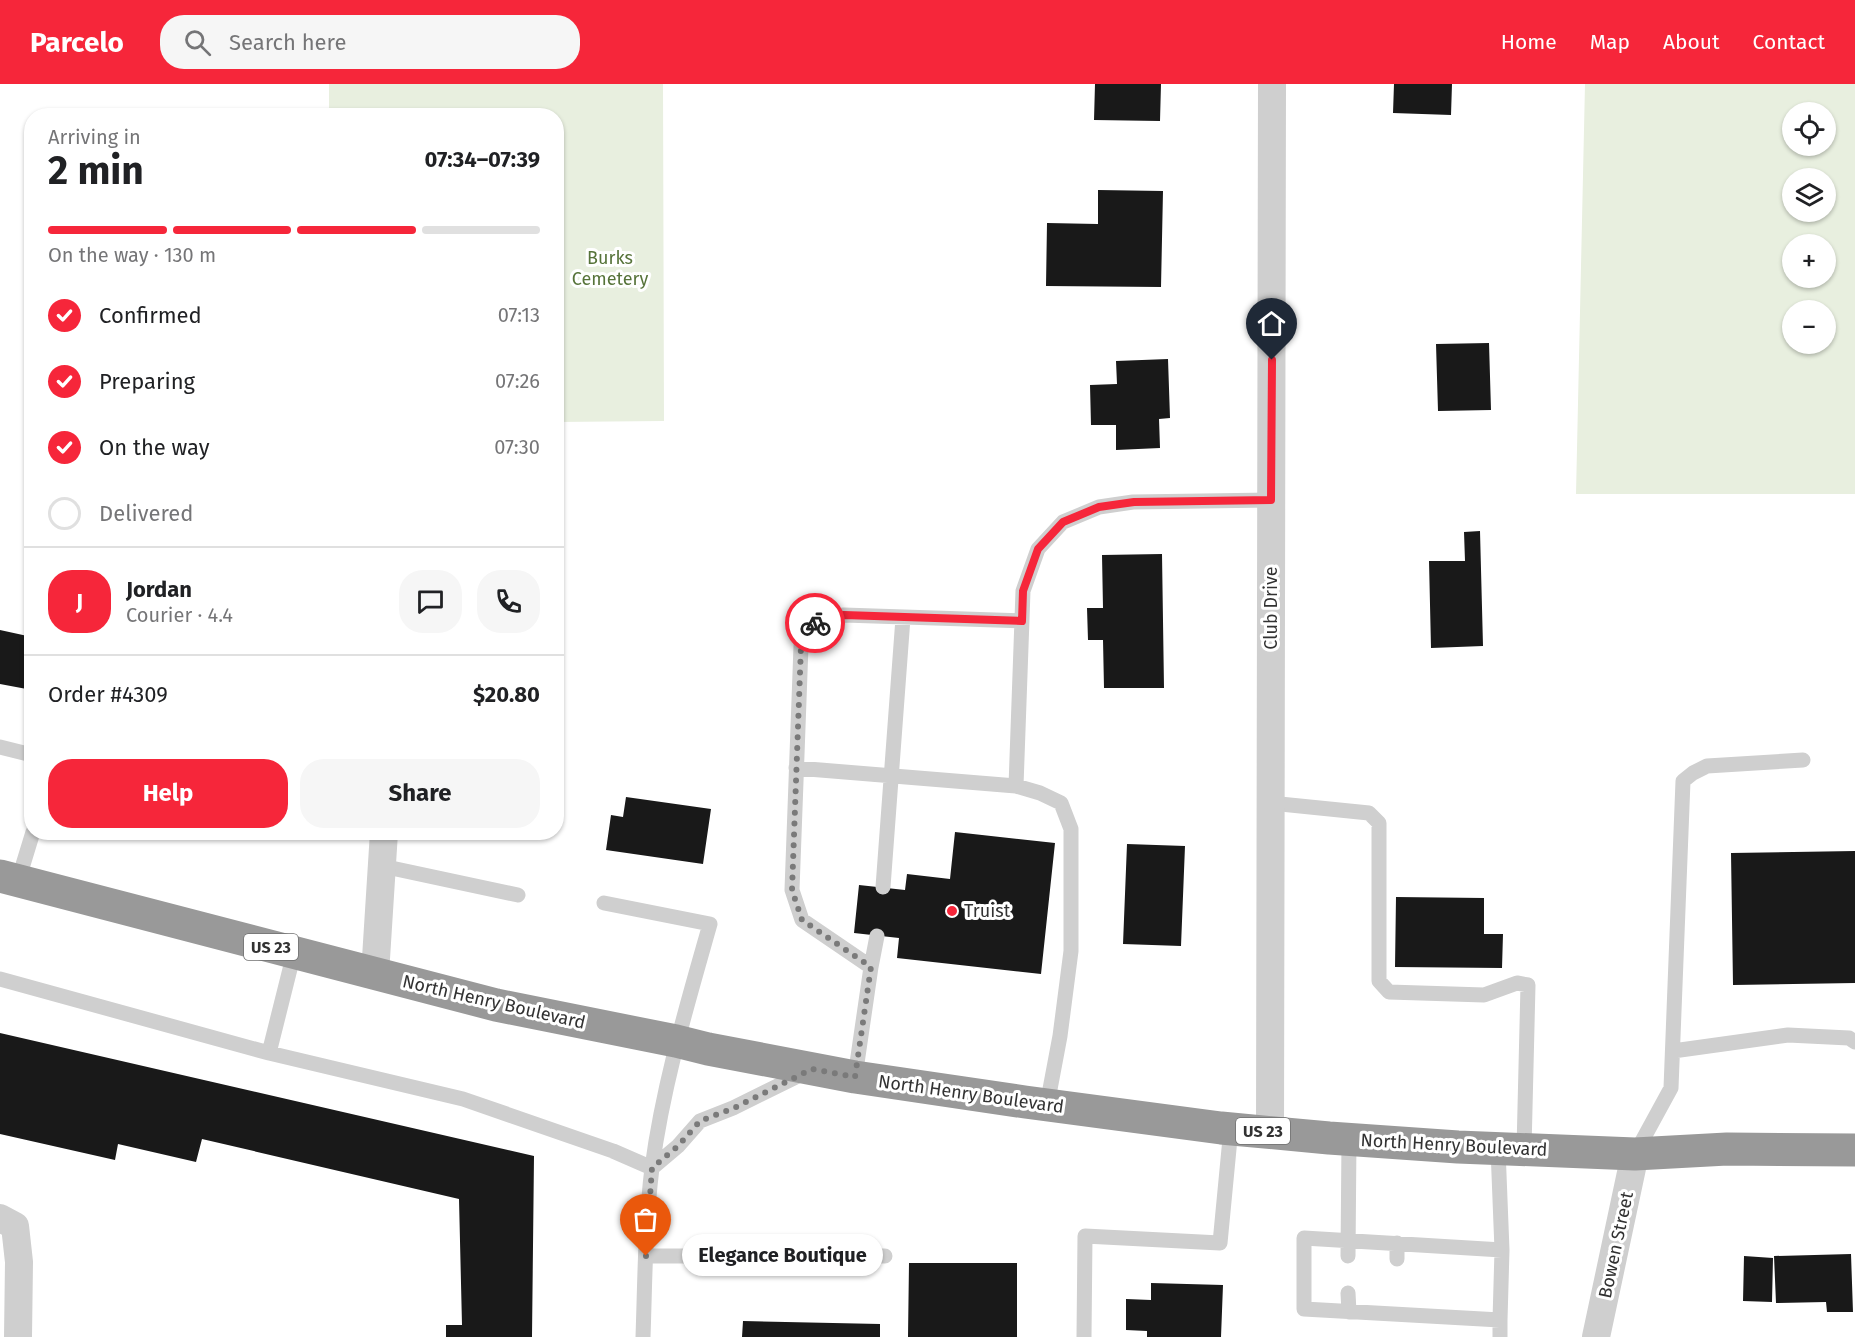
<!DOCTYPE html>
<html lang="en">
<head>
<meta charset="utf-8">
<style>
	body { margin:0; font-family:"Fira Sans",sans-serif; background:#f6f6f6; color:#202124; height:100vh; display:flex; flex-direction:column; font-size:22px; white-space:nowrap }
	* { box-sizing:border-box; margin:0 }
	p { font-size:20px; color:#757577 }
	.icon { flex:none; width:33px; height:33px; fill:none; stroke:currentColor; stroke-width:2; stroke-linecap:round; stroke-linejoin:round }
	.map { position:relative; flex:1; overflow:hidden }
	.side { position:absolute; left:24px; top:24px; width:540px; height:732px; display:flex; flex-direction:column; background:#fff; border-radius:24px; box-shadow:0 2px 4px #0004 }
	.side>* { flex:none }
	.fabs { position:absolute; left:1782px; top:18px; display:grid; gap:12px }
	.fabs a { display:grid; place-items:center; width:54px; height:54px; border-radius:50%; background:#fff; box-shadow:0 2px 4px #0004; font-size:30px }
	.pin { position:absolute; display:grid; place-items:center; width:51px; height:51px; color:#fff; margin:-62px -26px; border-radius:50% 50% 50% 0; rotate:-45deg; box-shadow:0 0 6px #0007 }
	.pin .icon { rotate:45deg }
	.courier { position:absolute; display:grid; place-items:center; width:60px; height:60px; margin:-30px; border:4px solid #f6263a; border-radius:50%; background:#fff; color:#222; box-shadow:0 2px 8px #0007 }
	.bubble { position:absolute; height:42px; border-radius:21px; background:#fff; box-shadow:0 2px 4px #0004; font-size:20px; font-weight:700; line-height:42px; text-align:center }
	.head em { font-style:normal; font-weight:700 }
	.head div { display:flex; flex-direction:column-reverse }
	.head { display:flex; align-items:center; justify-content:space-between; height:102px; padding:0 24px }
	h1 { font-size:39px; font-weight:700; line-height:45px }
	.bar { display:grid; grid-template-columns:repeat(4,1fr); gap:9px 6px; align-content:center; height:72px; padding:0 24px }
	.bar i { height:8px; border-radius:4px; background:#e0e0e0 }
	.bar .current { background:#f6263a }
	.bar p { grid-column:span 4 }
	.line { display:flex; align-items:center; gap:15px; padding:0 24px; border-top:2px solid #e0e0e0 }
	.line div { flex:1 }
	.round { display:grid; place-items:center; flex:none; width:63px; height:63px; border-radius:24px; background:#f6f6f6 }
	ol { padding:0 24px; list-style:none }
	li { display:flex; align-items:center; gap:18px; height:66px }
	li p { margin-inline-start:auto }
	li .icon { padding:6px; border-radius:50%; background:#f6263a; color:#fff; stroke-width:4 }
	li:last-child { color:#757577 }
	li i { width:33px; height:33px; border:3px solid #e0e0e0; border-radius:50% }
	.action { display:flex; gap:12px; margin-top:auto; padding:12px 24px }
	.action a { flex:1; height:69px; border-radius:24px; background:#f6263a; color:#fff; font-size:24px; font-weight:700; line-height:69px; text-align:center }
	.action a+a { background:#f6f6f6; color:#202124 }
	header { display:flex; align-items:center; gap:36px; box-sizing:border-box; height:84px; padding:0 30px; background:#f6263a; color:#fff }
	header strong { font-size:28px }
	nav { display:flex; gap:33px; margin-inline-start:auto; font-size:21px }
	.search { width:420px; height:54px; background:#f6f6f6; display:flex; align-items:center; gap:15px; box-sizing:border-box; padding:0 21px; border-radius:24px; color:#757577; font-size:22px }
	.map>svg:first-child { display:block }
	.green { fill:#e8efdf; fill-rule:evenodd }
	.building { fill:#191919 }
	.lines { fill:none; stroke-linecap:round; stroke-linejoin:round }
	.lane { stroke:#cfcfcf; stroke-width:15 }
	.street { stroke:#cfcfcf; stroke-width:28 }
	.highway { stroke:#999; stroke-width:33 }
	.done { stroke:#7a7a7a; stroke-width:6; stroke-dasharray:0 10.8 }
	.route { stroke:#f6263a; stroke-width:8 }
	.poi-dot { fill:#f6263a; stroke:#fff; stroke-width:2 }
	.labels { text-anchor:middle; stroke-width:6; stroke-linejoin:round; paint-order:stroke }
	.shield { fill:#fff; stroke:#707070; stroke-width:1.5 }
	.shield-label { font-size:16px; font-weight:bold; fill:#323232 }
	.park-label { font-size:18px; fill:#567339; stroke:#fff }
	.street-label { font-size:18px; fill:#323232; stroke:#fff }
	.poi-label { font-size:18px; fill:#323232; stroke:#fff; text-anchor:start }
</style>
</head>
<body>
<header>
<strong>Parcelo</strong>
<div class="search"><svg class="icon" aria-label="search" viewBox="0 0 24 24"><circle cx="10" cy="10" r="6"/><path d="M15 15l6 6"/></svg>Search here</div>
<nav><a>Home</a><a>Map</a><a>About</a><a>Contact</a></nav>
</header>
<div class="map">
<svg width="1855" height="1253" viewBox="0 0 1855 1253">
	<rect width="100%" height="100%" fill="#fff"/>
	<path class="green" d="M329 0H663L664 337 557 338 556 32 329 31Z
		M1585 0H1855V410H1576ZM1792 28H1826V62H1792ZM1792 94H1826V128H1792ZM1792 160H1826V194H1792ZM1792 226H1826V260H1792Z"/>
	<path class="building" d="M1095 0H1161L1160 37 1094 36Z
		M1394 0H1452L1451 31 1393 29Z
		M1098 106 1163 107 1161 203 1046 202 1047 139 1098 140Z
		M1489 259 1491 326 1438 327 1436 260Z
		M1168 275 1170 334 1159 335 1160 364 1116 366V341H1091L1090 301 1117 300 1116 277Z
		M1480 447 1483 562 1431 564 1429 477H1465L1464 448Z
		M1162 470 1164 604H1104L1103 556H1088L1087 524H1103L1102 471Z
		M0 546 32 553V606L0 600Z
		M626 713 711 725 703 780 606 766 611 731 623 733Z
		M955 748 1055 759 1041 890 897 874 899 854 854 849 859 801 905 806 907 790 950 795Z
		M1127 760 1185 762 1181 862 1123 860Z
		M1855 767V899L1733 901 1731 769Z
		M1396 813 1484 814V850H1503L1502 884 1395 883Z
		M0 949 534 1072 532 1253H446V1241H462L459 1115 202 1055 196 1078 118 1060 115 1076 0 1050Z
		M1851 1170 1853 1228H1827L1826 1218 1776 1219 1774 1172Z
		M1744 1172 1773 1174 1772 1218 1743 1217Z
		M909 1179H1017V1253H908Z
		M1151 1199 1223 1201 1221 1253H1147V1247L1126 1246V1215L1151 1216Z
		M743 1237 880 1240V1253H742Z"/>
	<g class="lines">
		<path class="lane" d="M0 663 32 671
			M796 684 1016 702
			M1270 719 1369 729 1379 739V897L1389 908 1484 911 1517 899 1528 901 1524 1065
			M382 782 518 811
			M18 797 33 748
			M883 803 903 534
			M604 819 710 840C687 921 663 1001 652 1084 645 1140 645 1197 643 1253
			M871 883 877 852
			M0 895 269 969 463 1015 613 1067 652 1084 678 1062 700 1037 733 1024 804 989
			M1673 967 1788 951 1849 954 1855 958
			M269 969 294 869
			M855 993 871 883 802 836 792 806 801 562C811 537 818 534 844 531L1022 537
			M1047 1021 1060 952 1071 867V745L1061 719 1040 709 1016 702 1023 507 1038 465 1063 438 1099 423 1133 418 1271 416
			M1498 1065 1502 1166
			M1635 1070 1671 1004 1683 697 1693 689 1707 682 1803 676
			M1304 1154 1502 1166 1500 1236 1304 1225Z
			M1397 1159V1175
			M646 1172H885
			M1348 1172 1349 1055
			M1348 1209 1349 1228
			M1500 1236V1253
			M1084 1253 1085 1152 1220 1159 1231 1044"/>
		<path class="street" d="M375 890 384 748
			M1270 1047 1272 0
			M0 1134 15 1142 19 1178 18 1253
			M1596 1253 1635 1070"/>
		<path class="highway" d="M0 792 496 921 676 957 708 965 855 993 1025 1018 1221 1044 1329 1054 1458 1063 1635 1070 1727 1065 1855 1066"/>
	</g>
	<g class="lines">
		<path class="done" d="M646 1172 652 1084 678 1062 700 1037 734 1024 812 985 855 993 871 883 802 836 792 806 801 562 806 548 815 539"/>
		<path class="route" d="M815 539 820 534 844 531 1022 537 1023 507 1038 465 1063 438 1099 423 1134 418 1271 416 1272 276"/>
	</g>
	<circle class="poi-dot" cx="952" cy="827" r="6"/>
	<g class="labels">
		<g class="shield">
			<rect x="244" y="850" width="54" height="26" rx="4.5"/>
			<rect x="1236" y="1034" width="54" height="26" rx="4.5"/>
		</g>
		<g class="shield-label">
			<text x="271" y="869">US 23</text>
			<text x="1263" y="1053">US 23</text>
		</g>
		<g class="park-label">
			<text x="610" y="180">Burks<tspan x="610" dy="21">Cemetery</tspan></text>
		</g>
		<g class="street-label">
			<text transform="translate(1271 524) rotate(-90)" y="6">Club Drive</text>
			<text transform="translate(494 918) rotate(13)" y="6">North Henry Boulevard</text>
			<text transform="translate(971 1010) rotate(8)" y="6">North Henry Boulevard</text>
			<text transform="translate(1454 1061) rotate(3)" y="6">North Henry Boulevard</text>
			<text transform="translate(1616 1161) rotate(-78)" y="6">Bowen Street</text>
		</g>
		<g class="poi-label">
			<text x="964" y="833">Truist</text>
		</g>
	</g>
</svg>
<div class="fabs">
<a><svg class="icon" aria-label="locate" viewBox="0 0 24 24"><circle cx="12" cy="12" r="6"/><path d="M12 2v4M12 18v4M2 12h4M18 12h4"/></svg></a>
<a><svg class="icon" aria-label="layers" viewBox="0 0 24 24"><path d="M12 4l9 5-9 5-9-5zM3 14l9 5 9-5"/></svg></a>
<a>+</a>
<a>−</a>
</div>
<div class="pin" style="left:646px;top:1172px;background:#ea580c"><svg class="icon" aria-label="bag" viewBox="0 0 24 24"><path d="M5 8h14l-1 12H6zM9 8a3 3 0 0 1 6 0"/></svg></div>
<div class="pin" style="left:1272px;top:276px;background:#1f2937"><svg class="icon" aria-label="home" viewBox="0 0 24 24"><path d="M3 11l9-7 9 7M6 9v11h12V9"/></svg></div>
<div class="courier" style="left:815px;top:539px"><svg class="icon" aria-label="bike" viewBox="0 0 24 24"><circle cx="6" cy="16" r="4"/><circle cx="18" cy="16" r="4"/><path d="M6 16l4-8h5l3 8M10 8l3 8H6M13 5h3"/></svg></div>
<div class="bubble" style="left:682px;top:1150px;width:201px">Elegance Boutique</div>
<section class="side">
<div class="head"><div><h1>2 min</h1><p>Arriving in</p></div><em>07:34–07:39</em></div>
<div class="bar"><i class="current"></i><i class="current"></i><i class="current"></i><i></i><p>On the way · 130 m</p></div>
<ol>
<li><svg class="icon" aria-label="check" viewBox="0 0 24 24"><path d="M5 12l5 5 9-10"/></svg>Confirmed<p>07:13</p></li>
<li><svg class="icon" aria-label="check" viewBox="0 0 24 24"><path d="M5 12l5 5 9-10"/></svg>Preparing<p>07:26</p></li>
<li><svg class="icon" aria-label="check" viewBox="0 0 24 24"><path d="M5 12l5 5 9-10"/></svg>On the way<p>07:30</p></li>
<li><i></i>Delivered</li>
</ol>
<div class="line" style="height:108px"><b class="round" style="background:#f6263a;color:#fff">J</b><div><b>Jordan</b><p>Courier · 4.4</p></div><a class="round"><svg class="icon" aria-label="chat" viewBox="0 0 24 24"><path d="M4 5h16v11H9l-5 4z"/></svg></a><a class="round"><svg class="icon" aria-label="phone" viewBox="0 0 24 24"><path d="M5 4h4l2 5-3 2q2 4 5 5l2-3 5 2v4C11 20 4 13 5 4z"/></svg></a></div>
<div class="line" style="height:78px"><div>Order #4309</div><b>$20.80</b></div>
<div class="action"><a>Help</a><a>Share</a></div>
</section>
</div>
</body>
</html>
